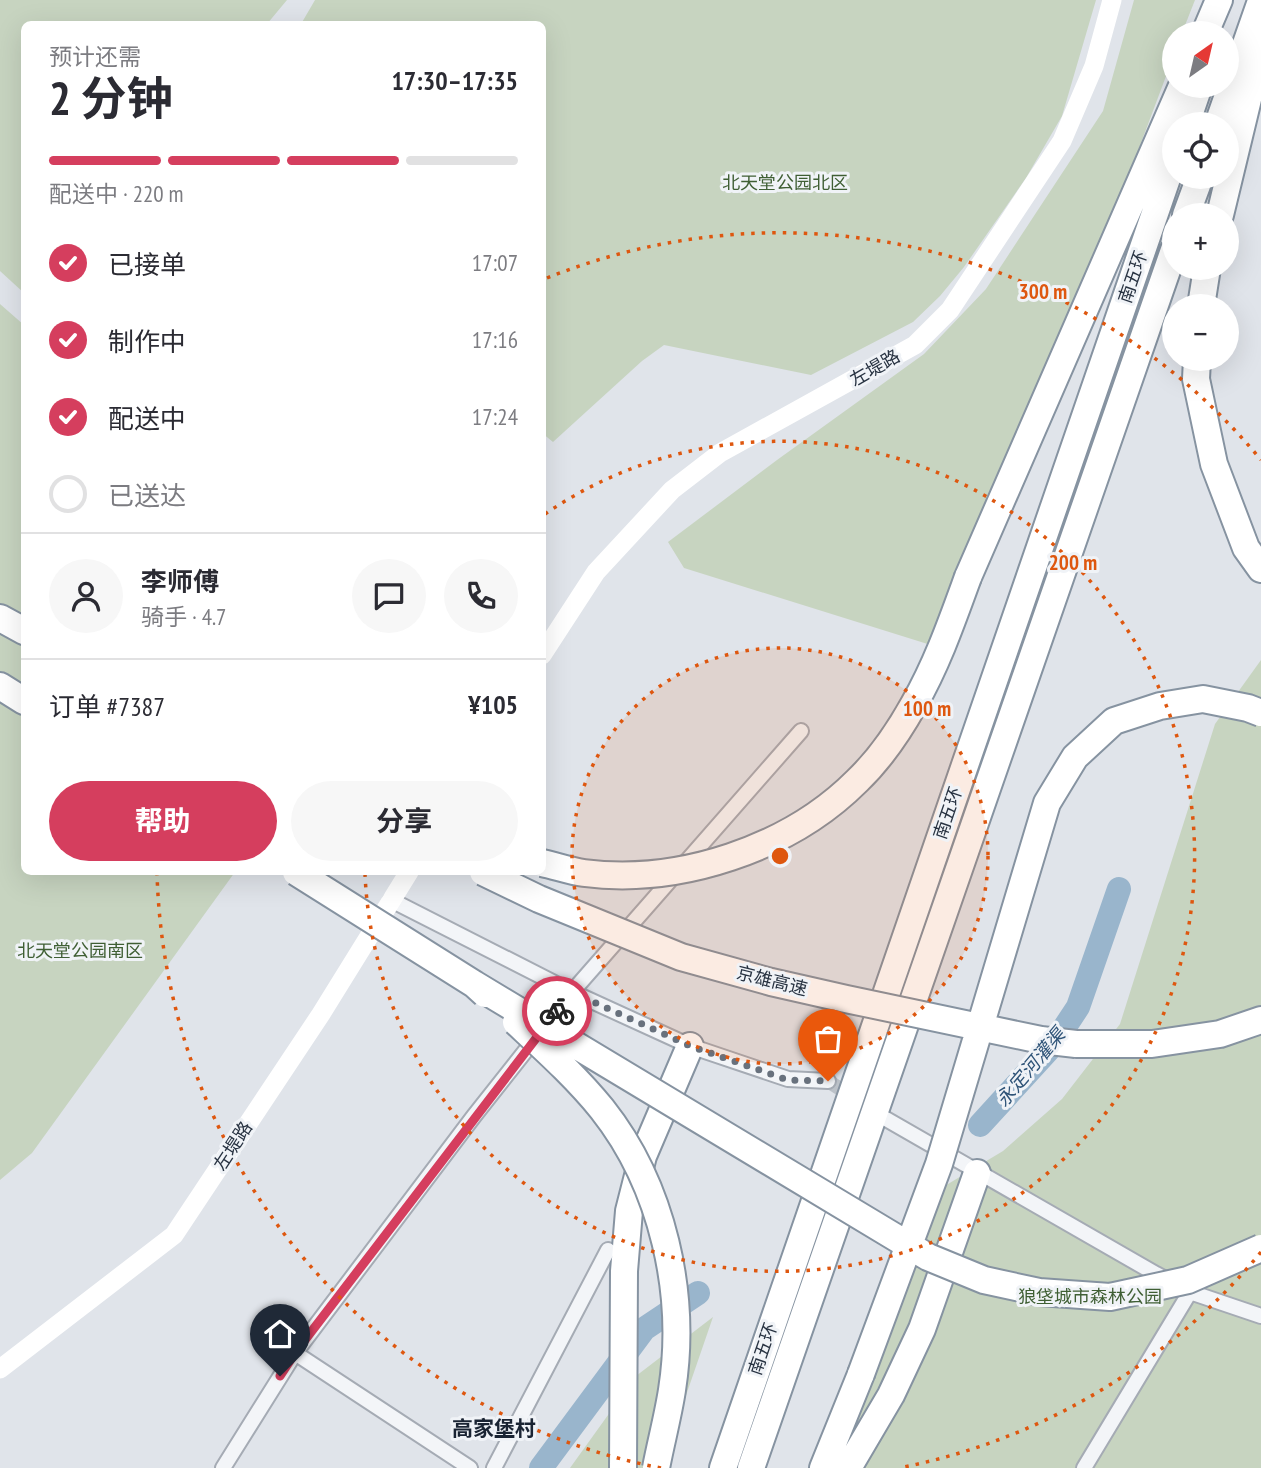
<!DOCTYPE html>
<html lang="zh">
<head>
<meta charset="utf-8">
<style>
	body { margin:0; font-family:"PT Sans Narrow","Noto Sans SC",sans-serif; background:#f7f7f7; color:#2b2b33; height:100vh; display:flex; flex-direction:column; font-size:26px; white-space:nowrap }
	* { box-sizing:border-box; margin:0 }
	p { font-size:23px; color:#7c7c81 }
	.icon { flex:none; width:38px; height:38px; fill:none; stroke:currentColor; stroke-width:2; stroke-linecap:round; stroke-linejoin:round }
	.map { position:relative; flex:1; overflow:hidden }
	.drawer { position:absolute; left:21px; top:21px; width:525px; height:854px; display:flex; flex-direction:column; background:#fff; border-radius:10px; box-shadow:0 7px 28px #0002 }
	.drawer>* { flex:none }
	.needle { width:46px; rotate:34deg }
	.fabs { position:absolute; left:1162px; top:21px; display:grid; gap:14px }
	.fabs a { display:grid; place-items:center; width:77px; height:77px; border-radius:50%; background:#fff; box-shadow:0 7px 28px #0002; font-size:35px }
	.pin { position:absolute; display:grid; place-items:center; width:60px; height:60px; color:#fff; margin:-72px -30px; border-radius:50% 50% 50% 0; rotate:-45deg; box-shadow:0 0 7px #0007 }
	.pin .icon { rotate:45deg }
	.courier { position:absolute; display:grid; place-items:center; width:70px; height:70px; margin:-35px; border:5px solid #d53e5e; border-radius:50%; background:#fff; color:#222; box-shadow:0 2px 9px #0007 }
	.summary em { font-style:normal; font-weight:700 }
	.summary div { display:flex; flex-direction:column-reverse }
	.summary { display:flex; align-items:center; justify-content:space-between; height:119px; padding:0 28px }
	h1 { font-size:46px; font-weight:700; line-height:52px }
	.bar { display:grid; grid-template-columns:repeat(4,1fr); gap:10px 7px; align-content:center; height:84px; padding:0 28px }
	.bar i { height:9px; border-radius:5px; background:#e1e1e2 }
	.bar .current { background:#d53e5e }
	.bar p { grid-column:span 4 }
	.line { display:flex; align-items:center; gap:18px; padding:0 28px; border-top:2px solid #e1e1e2 }
	.line div { flex:1 }
	.round { display:grid; place-items:center; flex:none; width:74px; height:74px; border-radius:37px; background:#f7f7f7 }
	ol { padding:0 28px; list-style:none }
	li { display:flex; align-items:center; gap:21px; height:77px }
	li p { margin-inline-start:auto }
	li .icon { padding:7px; border-radius:50%; background:#d53e5e; color:#fff; stroke-width:4 }
	li:last-child { color:#7c7c81 }
	li i { width:38px; height:38px; border:4px solid #e1e1e2; border-radius:50% }
	.action { display:flex; gap:14px; margin-top:auto; padding:14px 28px }
	.action a { flex:1; height:80px; border-radius:42px; background:#d53e5e; color:#fff; font-size:28px; font-weight:700; line-height:80px; text-align:center }
	.action a+a { background:#f7f7f7; color:#2b2b33 }
	.map>svg:first-child { display:block }
	.green { fill:#c7d4c0 }
	.lines { fill:none; stroke-linecap:round; stroke-linejoin:round }
	.river { stroke:#99b5cc; stroke-width:24 }
	.street-tunnel { stroke:#bbc1c8; stroke-width:14; stroke-dasharray:14 7; stroke-linecap:butt }
	.street-casing { stroke:#a5abb4; stroke-width:18 }
	.highway-casing { stroke:#8693a1; stroke-width:30 }
	.street { stroke:#f3f5f8; stroke-width:14 }
	.secondary { stroke:#fff; stroke-width:19 }
	.highway { stroke:#fff; stroke-width:26 }
	.highway-bridge-casing { stroke:#8693a1; stroke-width:30; stroke-linecap:butt }
	.highway-bridge { stroke:#fff; stroke-width:26 }
	.done { stroke:#68717d; stroke-width:7; stroke-dasharray:0 12.6 }
	.route { stroke:#d53e5e; stroke-width:9 }
	.ring { fill:none; stroke:#de570f; stroke-width:3.5; stroke-dasharray:3.5 7 }
	.labels { text-anchor:middle; stroke-width:6; stroke-linejoin:round; paint-order:stroke }
	.park-label { font-size:18px; fill:#3f5f34; stroke:#f0f3f7 }
	.street-label { font-size:18px; fill:#283342; stroke:#f0f3f7 }
	.water-label { font-size:19px; font-style:italic; fill:#2f5478; stroke:#f0f3f7 }
	.quarter-label { font-size:21px; font-weight:bold; fill:#1a2433; stroke:#f0f3f7 }
	.centre { fill:#de570f; stroke:#f0f3f7; stroke-width:3.5 }
	.ring-label { font-size:21px; text-anchor:middle; font-weight:bold; fill:#de570f; stroke:#f0f3f7; stroke-width:6; stroke-linejoin:round; paint-order:stroke }
</style>
</head>
<body>
<div class="map">
<svg width="1261" height="1468" viewBox="0 0 1261 1468">
	<rect width="100%" height="100%" fill="#e0e4ea"/>
	<path class="green" d="M0 0H287L267 24H24V293L0 271Z
		M315 0H1096L1062 116 1026 178 964 267 940 296 913 322 811 375 664 345 642 361 553 442 542 433V24H301Z
		M1134 0H1195L1182 33H1174V55L950 651 684 568 668 542 777 460 924 354 986 289 1103 111Z
		M0 304 24 325V872H235L32 1153 0 1180Z
		M1261 660V1468H836L933 1193 1003 1151 1062 1099 1120 1024 1215 724Z
		M713 1317 661 1468H570L636 1376Z"/>
	<g class="lines">
		<path class="river" d="M980 1125 1053 1045 1078 1007 1119 889
			M541 1468 644 1329 698 1293"/>
		<path class="street-tunnel" d="M828 1081 879 1114"/>
		<defs>
			<path id="street" d="M391 900 572 992 690 1046 788 1079 828 1081
				M886 1119 1156 1274 1190 1292 1261 1316
				M295 1353 470 1468
				M223 1468 295 1353 474 1116 572 992 801 731
				M494 1468 608 1250
				M1084 1468 1190 1292"/>
			<path id="highway" d="M1205 33 1219 0
				M1186 124 1199 86
				M1218 124 1261 1
				M1186 215 1200 177
				M1220 215 1261 45
				M1201 306 1207 268
				M1197 359 1196 379 1214 464 1246 548 1261 569
				M968 577 1182 86
				M0 618 24 631
				M0 686 24 701
				M1076 1044H1152L1220 1034 1261 1020
				M623 1468 624 1271 629 1211 643 1156 690 1046
				M723 1468 1174 158
				M751 1468 1174 250
				M823 1468 861 1374
				M848 1468 891 1395 922 1329 977 1173"/>
		</defs>
		<use href="#street" class="street-casing"/>
		<use href="#highway" class="highway-casing"/>
		<use href="#street" class="street"/>
		<path class="secondary" d="M542 655 596 572 672 490 720 453 915 345 950 310 1062 141 1094 66 1112 0
			M0 1369 174 1235 321 1014 409 872"/>
		<use href="#highway" class="highway"/>
		<defs>
			<path id="highway-bridge" d="M542 863C556 866 570 871 584 873 679 885 789 849 857 781 879 760 899 731 914 704 937 664 952 621 968 577
				M296 872 474 984 485 994
				M483 872 539 899 681 957 771 982 846 999 1041 1040 1076 1044
				M474 984 928 1257 984 1280 1039 1292 1110 1297 1188 1280 1261 1248
				M516 1022C546 1050 576 1077 602 1109 663 1186 687 1294 672 1390 668 1416 661 1442 656 1468
				M861 1374 939 1164 1047 803 1075 757 1114 721 1160 706 1203 699 1248 708 1261 713"/>
		</defs>
		<use href="#highway-bridge" class="highway-bridge-casing"/>
		<use href="#highway-bridge" class="highway-bridge"/>
	</g>
	<g class="lines">
		<path class="done" d="M557 1011 572 992 690 1046 788 1080 828 1081"/>
		<path class="route" d="M280 1376 295 1353 557 1011"/>
	</g>
	<circle cx="780" cy="856" r="208" fill="#de570f" fill-opacity=".12"/>
	<g class="ring">
		<circle cx="780" cy="856" r="208"/>
		<path d="M545 514A415 415 0 1 1 365 874"/>
		<path d="M1261 1252A623 623 0 0 1 899 1468M661 1468A623 623 0 0 1 157 872M547 278A623 623 0 0 1 1261 460"/>
	</g>
	<g class="labels">
		<g class="park-label">
			<text x="785" y="189">北天堂公园北区</text>
			<text x="80" y="957">北天堂公园南区</text>
			<text x="1090" y="1303">狼垡城市森林公园</text>
		</g>
		<g class="street-label">
			<text transform="translate(1133 277) rotate(-71)" y="6">南五环</text>
			<text transform="translate(875 368) rotate(-30)" y="6">左堤路</text>
			<text transform="translate(948 813) rotate(-71)" y="6">南五环</text>
			<text transform="translate(772 981) rotate(14)" y="6">京雄高速</text>
			<text transform="translate(233 1146) rotate(-57)" y="6">左堤路</text>
			<text transform="translate(763 1349) rotate(-71)" y="6">南五环</text>
		</g>
		<g class="water-label">
			<text transform="translate(1030 1067) rotate(-50)" y="7">永定河灌渠</text>
		</g>
		<g class="quarter-label">
			<text x="494" y="1436">高家堡村</text>
		</g>
	</g>
	<circle cx="780" cy="856" r="10" class="centre"/>
	<g class="ring-label">
		<text x="1043" y="299">300 m</text>
		<text x="1073" y="570">200 m</text>
		<text x="927" y="716">100 m</text>
	</g>
</svg>
<div class="fabs">
<a><svg class="needle" viewBox="-14 -14 28 28"><path d="M0-13l5 13h-10z" fill="#e53935"/><path d="M0 13l5-13h-10z" fill="#7c7c81"/></svg></a>
<a><svg class="icon" aria-label="locate" viewBox="0 0 24 24"><circle cx="12" cy="12" r="6"/><path d="M12 2v4M12 18v4M2 12h4M18 12h4"/></svg></a>
<a>+</a>
<a>−</a>
</div>
<div class="pin" style="left:828px;top:1081px;background:#ea580c"><svg class="icon" aria-label="bag" viewBox="0 0 24 24"><path d="M5 8h14l-1 12H6zM9 8a3 3 0 0 1 6 0"/></svg></div>
<div class="pin" style="left:280px;top:1376px;background:#1f2937"><svg class="icon" aria-label="home" viewBox="0 0 24 24"><path d="M3 11l9-7 9 7M6 9v11h12V9"/></svg></div>
<div class="courier" style="left:557px;top:1011px"><svg class="icon" aria-label="bike" viewBox="0 0 24 24"><circle cx="6" cy="16" r="4"/><circle cx="18" cy="16" r="4"/><path d="M6 16l4-8h5l3 8M10 8l3 8H6M13 5h3"/></svg></div>
<section class="drawer">
<div class="summary"><div><h1>2 分钟</h1><p>预计还需</p></div><em>17:30–17:35</em></div>
<div class="bar"><i class="current"></i><i class="current"></i><i class="current"></i><i></i><p>配送中 · 220 m</p></div>
<ol>
<li><svg class="icon" aria-label="check" viewBox="0 0 24 24"><path d="M5 12l5 5 9-10"/></svg>已接单<p>17:07</p></li>
<li><svg class="icon" aria-label="check" viewBox="0 0 24 24"><path d="M5 12l5 5 9-10"/></svg>制作中<p>17:16</p></li>
<li><svg class="icon" aria-label="check" viewBox="0 0 24 24"><path d="M5 12l5 5 9-10"/></svg>配送中<p>17:24</p></li>
<li><i></i>已送达</li>
</ol>
<div class="line" style="height:126px"><a class="round"><svg class="icon" aria-label="person" viewBox="0 0 24 24"><circle cx="12" cy="8" r="4"/><path d="M4 21q1-7 8-7t8 7"/></svg></a><div><b>李师傅</b><p>骑手 · 4.7</p></div><a class="round"><svg class="icon" aria-label="chat" viewBox="0 0 24 24"><path d="M4 5h16v11H9l-5 4z"/></svg></a><a class="round"><svg class="icon" aria-label="phone" viewBox="0 0 24 24"><path d="M5 4h4l2 5-3 2q2 4 5 5l2-3 5 2v4C11 20 4 13 5 4z"/></svg></a></div>
<div class="line" style="height:91px"><div>订单 #7387</div><b>¥105</b></div>
<div class="action"><a>帮助</a><a>分享</a></div>
</section>
</div>
</body>
</html>
